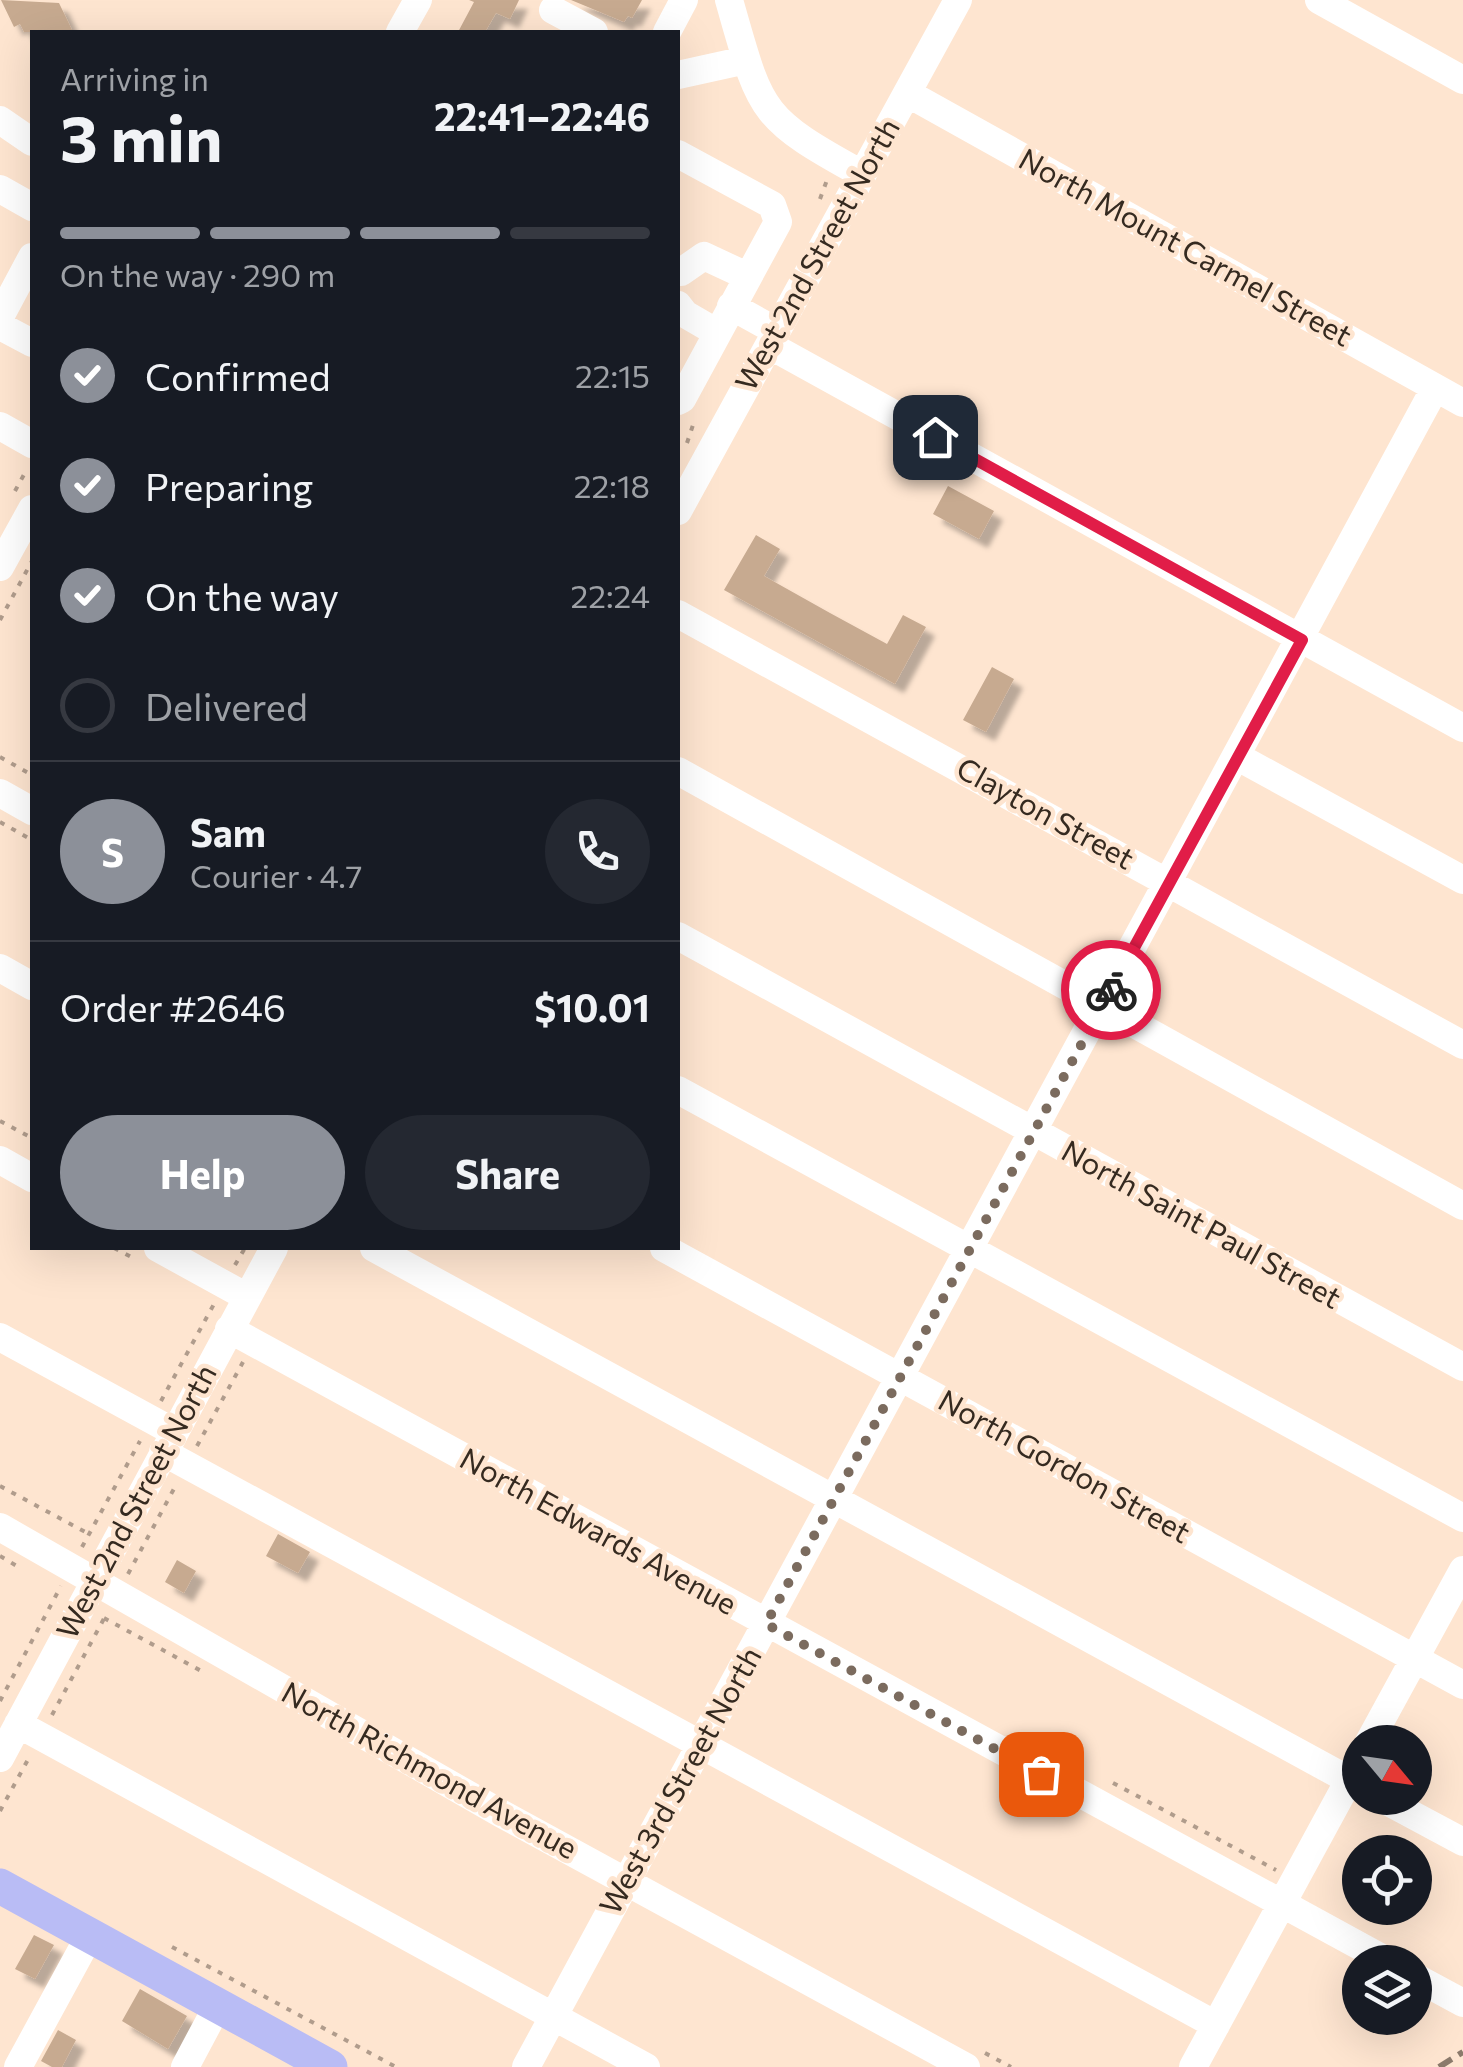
<!DOCTYPE html>
<html lang="en">
<head>
<meta charset="utf-8">
<style>
	body { margin:0; font-family:Commissioner,sans-serif; background:#242831; color:#f1f3f6; height:100vh; display:flex; flex-direction:column; font-size:38px; white-space:nowrap }
	* { box-sizing:border-box; margin:0 }
	p { font-size:32px; color:#9ea1a6 }
	.icon { flex:none; width:55px; height:55px; fill:none; stroke:currentColor; stroke-width:2; stroke-linecap:round; stroke-linejoin:round }
	.map { position:relative; flex:1; overflow:hidden }
	.details { position:absolute; left:30px; top:30px; width:650px; height:1220px; display:flex; flex-direction:column; background:#171b24; border-radius:0px; box-shadow:0 10px 40px #0002 }
	.details>* { flex:none }
	.needle { width:65px; rotate:119deg }
	.controls { position:absolute; left:1342px; top:1725px; display:grid; gap:20px }
	.controls a { display:grid; place-items:center; width:90px; height:90px; border-radius:50%; background:#171b24; box-shadow:0 10px 40px #0002; font-size:50px }
	.pin { position:absolute; display:grid; place-items:center; width:85px; height:85px; color:#fff; margin:-42px; border-radius:20px; box-shadow:0 5px 15px #0006 }
	.courier { position:absolute; display:grid; place-items:center; width:100px; height:100px; margin:-50px; border:8px solid #e11d48; border-radius:50%; background:#fff; color:#222; box-shadow:0 2px 12px #0007 }
	.headline em { font-style:normal; font-weight:700 }
	.headline div { display:flex; flex-direction:column-reverse }
	.headline { display:flex; align-items:center; justify-content:space-between; height:170px; padding:0 30px }
	h1 { font-size:65px; font-weight:700; line-height:75px }
	.bar { display:grid; grid-template-columns:repeat(4,1fr); gap:15px 10px; align-content:center; height:120px; padding:0 30px }
	.bar i { height:12px; border-radius:8px; background:#363941 }
	.bar .on { background:#8c9099 }
	.bar p { grid-column:span 4 }
	.line { display:flex; align-items:center; gap:25px; padding:0 30px; border-top:2px solid #363941 }
	.line div { flex:1 }
	.round { display:grid; place-items:center; flex:none; width:105px; height:105px; border-radius:52px; background:#242831 }
	ol { padding:0 30px; list-style:none }
	li { display:flex; align-items:center; gap:30px; height:110px }
	li p { margin-inline-start:auto }
	li .icon { padding:10px; border-radius:50%; background:#8c9099; color:#fff; stroke-width:4 }
	li:last-child { color:#9ea1a6 }
	li i { width:55px; height:55px; border:5px solid #363941; border-radius:50% }
	.action { display:flex; gap:20px; margin-top:auto; padding:20px 30px }
	.action a { flex:1; height:115px; border-radius:60px; background:#8c9099; color:#fff; font-size:40px; font-weight:700; line-height:115px; text-align:center }
	.action a+a { background:#242831; color:#f1f3f6 }
	.map>svg:first-child { display:block }
	.building { fill:#c7aa90; filter:url(#shadow) }
	.lines { fill:none; stroke-linecap:round; stroke-linejoin:round }
	.path { stroke:#b09c8c; stroke-width:4; stroke-dasharray:5 8; stroke-linecap:butt }
	.minor { stroke:#fff; stroke-width:28 }
	.major { stroke:#b9bcf5; stroke-width:35 }
	.rail { stroke:#8b7a6b; stroke-width:6; stroke-dasharray:15 8; stroke-linecap:butt }
	.done { stroke:#7b6b5e; stroke-width:10; stroke-dasharray:0 18 }
	.route { stroke:#e11d48; stroke-width:12 }
	.labels { text-anchor:middle; stroke-width:9; stroke-linejoin:round; paint-order:stroke }
	.street-label { font-size:30px; fill:#352a20; stroke:#fee5d0 }
</style>
</head>
<body>
<div class="map">
<svg width="1463" height="2067" viewBox="0 0 1463 2067">
	<defs>
		<filter id="shadow"><feDropShadow dx="9" dy="9" stdDeviation="2.5" flood-color="#0004"/></filter>
	</defs>
	<rect width="100%" height="100%" fill="#fee5d0"/>
	<path class="building" d="M1 0 59 3 73 32H24L20 24 14 27Z
		M469 0H519L510 19 496 13 485 32H458L474 2Z
		M571 0H642L632 18 628 16 624 22Z
		M948 486 994 511 979 539 933 514Z
		M756 535 780 549 764 576 830 613 887 644 903 615 926 627 895 684 724 590Z
		M992 667 1014 679 986 732 963 720Z
		M278 1534 310 1552 298 1573 266 1556Z
		M177 1560 196 1571 184 1593 165 1582Z
		M34 1935 54 1945 35 1979 15 1969Z
		M140 1989 187 2016 168 2049 122 2021Z
		M58 2030 76 2040 62 2067H52L41 2061Z"/>
	<g class="lines">
		<path class="path" d="M820 199 827 180
			M687 443 695 419
			M15 491 27 469
			M0 620 32 561
			M0 757 32 775
			M0 822 32 840
			M0 1121 32 1138
			M114 1248 137 1260
			M235 1265 245 1248
			M161 1401 214 1304
			M197 1446 243 1362
			M0 1486 89 1534
			M82 1547 140 1441
			M0 1556 22 1569
			M128 1574 176 1485
			M104 1618 205 1673
			M0 1701 61 1586
			M52 1715 107 1613
			M1113 1783 1276 1870
			M0 1811 31 1754
			M172 1947 396 2067
			M985 2053 1011 2067"/>
		<path class="minor" d="M729 0C761 112 758 117 862 174
			M1319 0 1463 80
			M553 10 594 32
			M400 32 418 0
			M667 32 684 0
			M678 75 746 60
			M907 93 1463 403
			M0 120 32 142
			M678 154 772 205 778 222 682 399 678 401
			M0 189 32 207
			M681 272 704 256 747 276
			M678 305 685 314 716 332
			M731 306 776 331
			M0 317 32 257
			M0 326 32 343
			M769 345 1463 728
			M0 426 32 444
			M678 511 958 0
			M0 567 32 509
			M678 614 1463 1045
			M1238 757 1463 880
			M678 771 1463 1206
			M0 793 32 811
			M678 936 1463 1367
			M0 968 32 986
			M678 1090 1463 1518
			M0 1160 32 1178
			M158 1248 247 1297
			M374 1248 1360 1786
			M664 1248 1463 1685
			M229 1329 1389 1962
			M0 1337 174 1432
			M163 1452 1216 2025
			M0 1527 502 1814 966 2067
			M18 1724 646 2067
			M1369 1742 1463 1570
			M0 1758 274 1248
			M1381 1798 1463 1842
			M1415 1977 1463 2003
			M18 2067 91 1933
			M185 2067 218 2005
			M526 2067 1435 388
			M1193 2067 1360 1760"/>
		<path class="major" d="M0 1886 330 2067"/>
		<path class="rail" d="M1439 2067 1463 2052"/>
	</g>
	<g class="lines">
		<path class="done" d="M1041 1774 766 1624 1111 990"/>
		<path class="route" d="M935 437 1302 640 1111 990"/>
	</g>
	<g class="labels">
		<g class="street-label">
			<text transform="translate(1185 248) rotate(29)" y="10">North Mount Carmel Street</text>
			<text transform="translate(818 255) rotate(-61)" y="10">West 2nd Street North</text>
			<text transform="translate(1045 814) rotate(29)" y="10">Clayton Street</text>
			<text transform="translate(1201 1225) rotate(29)" y="10">North Saint Paul Street</text>
			<text transform="translate(1064 1467) rotate(29)" y="10">North Gordon Street</text>
			<text transform="translate(137 1502) rotate(-62)" y="10">West 2nd Street North</text>
			<text transform="translate(598 1532) rotate(29)" y="10">North Edwards Avenue</text>
			<text transform="translate(429 1771) rotate(29)" y="10">North Richmond Avenue</text>
			<text transform="translate(681 1781) rotate(-61)" y="10">West 3rd Street North</text>
		</g>
	</g>
</svg>
<div class="controls">
<a><svg class="needle" viewBox="-14 -14 28 28"><path d="M0-13l5 13h-10z" fill="#e53935"/><path d="M0 13l5-13h-10z" fill="#9ea1a6"/></svg></a>
<a><svg class="icon" aria-label="locate" viewBox="0 0 24 24"><circle cx="12" cy="12" r="6"/><path d="M12 2v4M12 18v4M2 12h4M18 12h4"/></svg></a>
<a><svg class="icon" aria-label="layers" viewBox="0 0 24 24"><path d="M12 4l9 5-9 5-9-5zM3 14l9 5 9-5"/></svg></a>
</div>
<div class="pin" style="left:1041px;top:1774px;background:#ea580c"><svg class="icon" aria-label="bag" viewBox="0 0 24 24"><path d="M5 8h14l-1 12H6zM9 8a3 3 0 0 1 6 0"/></svg></div>
<div class="pin" style="left:935px;top:437px;background:#1f2937"><svg class="icon" aria-label="home" viewBox="0 0 24 24"><path d="M3 11l9-7 9 7M6 9v11h12V9"/></svg></div>
<div class="courier" style="left:1111px;top:990px"><svg class="icon" aria-label="bike" viewBox="0 0 24 24"><circle cx="6" cy="16" r="4"/><circle cx="18" cy="16" r="4"/><path d="M6 16l4-8h5l3 8M10 8l3 8H6M13 5h3"/></svg></div>
<section class="details">
<div class="headline"><div><h1>3 min</h1><p>Arriving in</p></div><em>22:41–22:46</em></div>
<div class="bar"><i class="on"></i><i class="on"></i><i class="on"></i><i></i><p>On the way · 290 m</p></div>
<ol>
<li><svg class="icon" aria-label="check" viewBox="0 0 24 24"><path d="M5 12l5 5 9-10"/></svg>Confirmed<p>22:15</p></li>
<li><svg class="icon" aria-label="check" viewBox="0 0 24 24"><path d="M5 12l5 5 9-10"/></svg>Preparing<p>22:18</p></li>
<li><svg class="icon" aria-label="check" viewBox="0 0 24 24"><path d="M5 12l5 5 9-10"/></svg>On the way<p>22:24</p></li>
<li><i></i>Delivered</li>
</ol>
<div class="line" style="height:180px"><b class="round" style="background:#8c9099;color:#fff">S</b><div><b>Sam</b><p>Courier · 4.7</p></div><a class="round"><svg class="icon" aria-label="phone" viewBox="0 0 24 24"><path d="M5 4h4l2 5-3 2q2 4 5 5l2-3 5 2v4C11 20 4 13 5 4z"/></svg></a></div>
<div class="line" style="height:130px"><div>Order #2646</div><b>$10.01</b></div>
<div class="action"><a>Help</a><a>Share</a></div>
</section>
</div>
</body>
</html>
